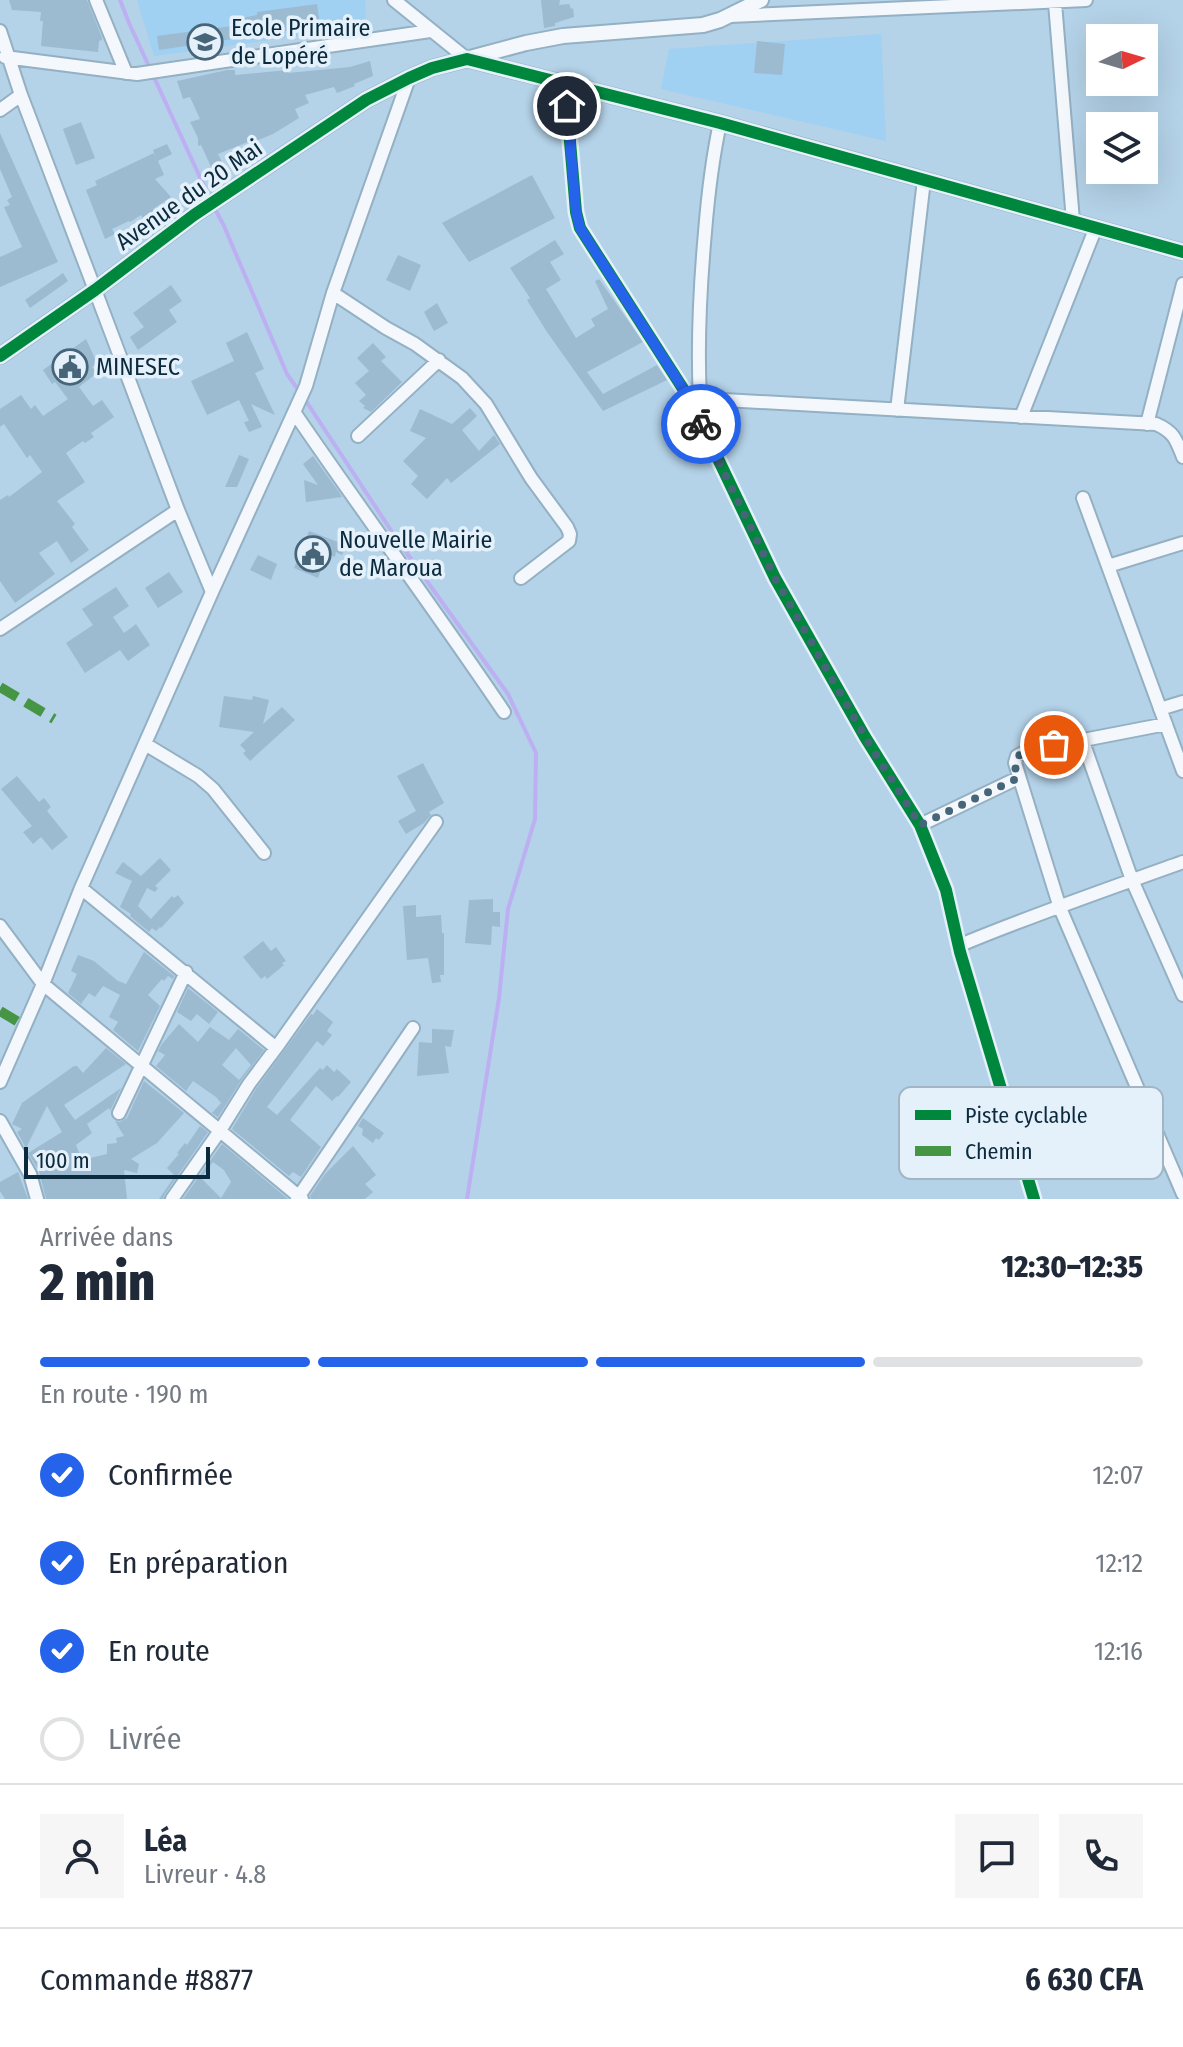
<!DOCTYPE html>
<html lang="fr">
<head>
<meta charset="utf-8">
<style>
	body { margin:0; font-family:"Fira Sans Condensed",sans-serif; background:#f6f6f7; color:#1f2937; height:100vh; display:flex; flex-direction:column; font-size:30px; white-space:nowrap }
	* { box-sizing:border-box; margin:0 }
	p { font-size:26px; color:#747a83 }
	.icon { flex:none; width:44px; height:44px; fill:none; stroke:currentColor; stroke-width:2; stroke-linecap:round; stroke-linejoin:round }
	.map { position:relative; height:1199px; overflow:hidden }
	.details { display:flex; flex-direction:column; background:#fff; flex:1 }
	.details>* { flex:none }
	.needle { width:52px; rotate:85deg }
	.buttons { position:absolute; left:1086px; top:24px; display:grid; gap:16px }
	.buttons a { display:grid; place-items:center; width:72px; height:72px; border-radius:0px; background:#fff; box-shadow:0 8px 32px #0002; font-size:40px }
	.scale { position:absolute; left:24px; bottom:20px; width:186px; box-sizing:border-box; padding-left:8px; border:4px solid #0c2a3d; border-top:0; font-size:22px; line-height:28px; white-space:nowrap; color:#0c2a3d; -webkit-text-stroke:6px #e4f1fb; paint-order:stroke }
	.pin { position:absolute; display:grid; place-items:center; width:68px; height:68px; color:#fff; margin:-34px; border:4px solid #fff; border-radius:50%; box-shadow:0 2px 8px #0007 }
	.courier { position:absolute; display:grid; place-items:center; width:80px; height:80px; margin:-40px; border:6px solid #2563eb; border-radius:50%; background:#fff; color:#222; box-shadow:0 2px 10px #0007 }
	.head em { font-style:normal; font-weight:800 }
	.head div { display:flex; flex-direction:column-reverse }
	.head { display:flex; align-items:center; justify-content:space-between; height:136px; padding:0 40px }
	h1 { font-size:52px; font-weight:800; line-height:60px }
	.bar { display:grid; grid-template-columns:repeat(4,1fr); gap:12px 8px; align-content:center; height:96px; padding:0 40px }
	.bar i { height:10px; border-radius:6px; background:#e0e1e3 }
	.bar .selected { background:#2563eb }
	.bar p { grid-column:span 4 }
	.line { display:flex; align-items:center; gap:20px; padding:0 40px; border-top:2px solid #e0e1e3 }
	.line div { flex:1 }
	.round { display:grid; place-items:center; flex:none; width:84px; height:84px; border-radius:0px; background:#f6f6f7 }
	ol { padding:0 40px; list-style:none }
	li { display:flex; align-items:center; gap:24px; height:88px }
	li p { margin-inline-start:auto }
	li .icon { padding:8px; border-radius:50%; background:#2563eb; color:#fff; stroke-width:4 }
	li:last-child { color:#747a83 }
	li i { width:44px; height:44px; border:4px solid #e0e1e3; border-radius:50% }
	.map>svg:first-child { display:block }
	.built { fill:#a0d0f2 }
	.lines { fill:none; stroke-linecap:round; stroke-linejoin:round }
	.stream { stroke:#bcb0f2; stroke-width:4 }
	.building { fill:#9cbbd1; fill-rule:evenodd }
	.minor-casing { stroke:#94b0c3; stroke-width:16 }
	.tertiary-casing { stroke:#94b0c3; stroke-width:18 }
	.minor { stroke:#f4f8fc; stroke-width:12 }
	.tertiary { stroke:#f4f8fc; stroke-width:14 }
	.quiet { stroke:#459544; stroke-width:10; stroke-dasharray:20 10; stroke-linecap:butt }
	.cycleway-casing { stroke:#e4f1fb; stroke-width:17 }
	.cycleway { stroke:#00873e; stroke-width:12 }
	.done { stroke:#476579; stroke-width:8; stroke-dasharray:0 14.4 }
	.route { stroke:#2563eb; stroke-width:10 }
	.labels { text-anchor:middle; stroke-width:7; stroke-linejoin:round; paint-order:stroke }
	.poi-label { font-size:24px; fill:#0c2a3d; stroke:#e4f1fb; text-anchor:start }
	.street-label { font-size:24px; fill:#0c2a3d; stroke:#e4f1fb }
	.key { fill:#e4f1fb; stroke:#a3b5c2; stroke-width:2 }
	.key-label { font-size:22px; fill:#0c2a3d }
</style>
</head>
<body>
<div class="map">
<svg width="1183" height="1199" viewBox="0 0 1183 1199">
	<rect width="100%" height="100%" fill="#b4d2e8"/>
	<path class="built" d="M137 0H365L366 27 154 56Z
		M881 34 886 141 661 89 669 49Z"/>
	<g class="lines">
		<path class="stream" d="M120 0 129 23 210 199
			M214 207 224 226 287 374 299 391
			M304 398 396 538 508 694 536 753 535 819 508 909 499 998 467 1199"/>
	</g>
	<path class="building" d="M9 0H87L102 38V40L99 41 98 52 41 46 43 21H40L41 12 12 10Z
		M541 0H560L559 5 569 4 571 9 573 8 574 17 555 23V26L544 28Z
		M317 4 320 26 159 50 157 36 232 26 231 20 257 15V12Z
		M757 41 785 44 782 75 754 73Z
		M370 61 373 76 354 84 355 86 337 93 334 87 305 95 309 103 295 109 299 118 273 134 256 141 255 139 218 154 223 164 212 169 201 145 198 146V138L190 122 200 119 190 97 183 99 177 81 227 70H235V75L288 70V73L350 67Z
		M81 122 95 158 76 165 63 129Z
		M0 133 58 262 0 287V257L22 247 4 207 10 205 7 200 12 197 0 169Z
		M167 144 172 154 158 161 164 175 155 179 171 197 153 209 155 211 144 220 141 215 130 222 129 221 112 229 115 234 105 239 86 190 97 185 95 181 154 153 157 159 153 150Z
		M532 175 555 218 469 262 442 223Z
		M555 240 564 254 550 262 561 280 546 289 576 338 595 326 591 319 608 309 595 281 599 279 643 342 587 372 603 394 657 365 667 380 603 411 547 332 527 300 530 298 510 268Z
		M398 255 421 265 410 291 386 280Z
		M63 273 68 281 30 308 25 300Z
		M171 285 182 301 169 310 177 322 138 350 130 337 144 327 133 313Z
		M437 303 448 323 434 331 424 312Z
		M247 332 264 369 255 373 275 415 251 404 262 427 249 432 244 422 249 421 239 400 207 415 191 381 234 361 226 343Z
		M86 339 97 363 92 367 97 373 79 387 93 406 102 400 114 417 91 433 94 437 85 443 83 441 66 453 85 482 57 501 75 524 72 527 89 550 71 563 57 541 39 553 55 574 15 603 0 581V500L8 495 9 497 42 472 30 455 27 458 4 424 0 427V409L21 395 31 409 35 405 43 416 68 399 55 382 52 384 43 370Z
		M373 343 386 357 381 361 402 382 371 412 363 408 365 406 359 401 366 395 355 383 369 371 357 358Z
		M470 408 477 416 462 430 479 451 494 435 500 444 451 483 447 478 427 499 411 484 418 476 403 461 426 438 410 431 420 409 452 424Z
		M239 455 249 459 237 487H225Z
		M313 456 339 492 342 497 306 502 304 480 318 485 303 464Z
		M309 531 346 545 342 555 336 552 335 557 327 554 318 578 294 568Z
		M258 555 277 564 271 580 250 570Z
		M169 572 183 592 158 608 145 588Z
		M116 587 129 606 113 617 124 633 136 624 150 645 128 661 120 650 85 673 66 643 93 625 82 609Z
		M224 696 252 700 253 696 269 700 263 724 282 707 295 720 250 761 243 753 246 751 240 745 254 732 219 727Z
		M423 763 444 803 429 812 431 815 424 823 406 834 398 821 416 811 397 776Z
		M17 776 39 802 44 798 51 807 47 811 68 837 52 850 41 837 33 844 23 832 32 826 1 789Z
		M160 858 171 870 155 886 158 888 155 892 147 888 138 906 151 919 172 896 174 898 178 895 184 903 161 928 160 927 156 931 152 928 149 932 130 916 131 914 120 907 132 881 115 873 123 862 141 876Z
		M493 899V912H500V927L492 926 491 945 465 943 469 900Z
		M416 905V917L441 915 442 933H444V975H440L441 982 432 983 428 958 407 960 403 906Z
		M263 941 271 951 276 947 286 961 282 963 284 965 267 979 265 976 261 979 243 957Z
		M144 952 174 976 173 979 168 976 164 981 162 979 148 995 160 1006 138 1051 113 1030 118 1022 109 1017 120 995 103 986 95 997 89 993 81 1004 68 993 77 974 71 971 78 955 94 961 118 981 126 984Z
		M188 988 218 1012 209 1024 197 1014 191 1021 177 1012Z
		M317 1009 333 1022 327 1031 332 1035 323 1046 317 1041 267 1107 277 1115 320 1068 323 1070 327 1065 334 1072 337 1069 351 1082 338 1097 337 1096 332 1101 316 1086 290 1120 321 1147 301 1177 293 1172 289 1176 232 1129 256 1089 311 1014 313 1015Z
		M179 1024 198 1042 210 1027 229 1040 238 1029 264 1050 242 1079 218 1117 212 1113 221 1103 216 1097 193 1081 186 1091 156 1066 165 1055 158 1051 162 1044ZM236 1048 251 1065 239 1080 222 1065Z
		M432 1029 454 1030 451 1047 445 1046 449 1073 417 1076 419 1042 432 1043Z
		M106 1048 126 1064 64 1105 75 1120 121 1088 110 1111 109 1108 87 1124 92 1133 76 1145 82 1160 107 1154V1144L117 1143 116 1138 124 1136 115 1121 120 1122 127 1118 144 1081 184 1113 157 1143 131 1159 139 1164 137 1173 124 1170 127 1199H46L39 1171 28 1153 62 1132 47 1106 26 1148 17 1132 22 1129 12 1124 22 1103 74 1066H77L83 1073Z
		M363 1118 384 1133 379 1140 376 1138 373 1143 362 1135 363 1129 358 1126Z
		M200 1126 208 1132 165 1194 163 1199H159L175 1176 167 1168 179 1154 177 1153 185 1143 187 1145Z
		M222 1144 288 1199H183ZM213 1162 224 1170 231 1182 221 1198 201 1178Z
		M353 1146 376 1175 365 1184 373 1192 365 1199H311L310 1196 325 1174Z
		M18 1172 28 1199H5L0 1191V1182Z"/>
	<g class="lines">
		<defs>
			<path id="minor" d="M96 0 126 73
				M394 0 467 59
				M1055 3 1073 221
				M730 16 1086 0
				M0 31 21 95 95 290 178 510 212 592
				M5 57 137 74 430 31
				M565 83 576 212 580 228 689 398 775 578 865 737 920 825 946 890 960 952 1034 1199
				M0 110 21 95
				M333 293 386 328 415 344 462 378 486 404 531 478 567 527 570 534 569 541 521 578
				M689 398 1156 424C1174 432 1176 439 1183 457
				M700 399C697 343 700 288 705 232 708 195 712 160 720 123
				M897 410 924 180
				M294 412C363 513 436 611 504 712
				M1021 417 1096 227
				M1147 424 1183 284
				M358 436 439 360
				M1083 498 1183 771
				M1108 566 1183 543
				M0 629 178 510
				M1160 709 1183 702
				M1166 724 1027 751 1017 756 1015 763 1060 908 1183 1194
				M1082 739 1132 880 1183 995
				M145 744 198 776 213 789 264 853
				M920 825 1018 778
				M81 888 276 1048
				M0 926 43 984 302 1199
				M958 946C1032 915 1108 889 1183 862
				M0 1082 43 984 81 888 212 592 306 386 333 293 409 78
				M119 1113 186 972
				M0 1121 30 1174 37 1199
				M172 1199 219 1132 249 1084 276 1048 436 822
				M297 1199 413 1028"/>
			<path id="tertiary" d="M470 58 526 43 563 36 703 25 720 20 761 0
				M0 356 95 290 194 215 366 100 409 78 432 68 467 59 720 123 1183 252"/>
		</defs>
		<use href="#minor" class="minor-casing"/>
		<use href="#tertiary" class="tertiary-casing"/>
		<use href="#minor" class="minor"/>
		<use href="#tertiary" class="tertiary"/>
		<path class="quiet" d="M0 687 54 719
			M0 1011 25 1026"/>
		<defs>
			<path id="cycleway" d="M565 83 576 212 580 228 689 398 775 578 865 737 920 825 946 890 960 952 1034 1199
				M0 356 95 290 194 215 366 100 409 78 432 68 467 59 720 123 1183 252"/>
		</defs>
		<use href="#cycleway" class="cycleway-casing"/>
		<use href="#cycleway" class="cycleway"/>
	</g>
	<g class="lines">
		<path class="done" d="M701 424 775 578 865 737 920 825 1018 778C1017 773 1015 769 1015 764 1015 749 1043 748 1054 745"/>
		<path class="route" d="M567 106 576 212 580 228 689 398 701 424"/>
	</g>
	<defs>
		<symbol id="school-ring" viewBox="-11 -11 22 22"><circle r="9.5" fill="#e4f1fb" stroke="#476579" stroke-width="1.5"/><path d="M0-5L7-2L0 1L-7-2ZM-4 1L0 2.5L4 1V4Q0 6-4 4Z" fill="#476579"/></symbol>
		<symbol id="civic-ring" viewBox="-11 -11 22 22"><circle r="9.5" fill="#e4f1fb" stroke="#476579" stroke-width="1.5"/><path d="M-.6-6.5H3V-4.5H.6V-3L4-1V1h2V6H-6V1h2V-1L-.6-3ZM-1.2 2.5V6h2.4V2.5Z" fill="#476579"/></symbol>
	</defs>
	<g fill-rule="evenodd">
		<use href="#school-ring" x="185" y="22" width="40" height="40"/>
		<use href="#civic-ring" x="50" y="347" width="40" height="40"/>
		<use href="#civic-ring" x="293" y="534" width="40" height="40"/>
	</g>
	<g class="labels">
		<g class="poi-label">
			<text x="231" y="36">Ecole Primaire<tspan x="231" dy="28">de Lopéré</tspan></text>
			<text x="96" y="375">MINESEC</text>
			<text x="339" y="548">Nouvelle Mairie<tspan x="339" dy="28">de Maroua</tspan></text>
		</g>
		<g class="street-label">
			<text transform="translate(189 195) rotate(-35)" y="8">Avenue du 20 Mai</text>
		</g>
	</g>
	<rect x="899" y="1087" width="264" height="92" rx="12" class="key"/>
	<rect x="915" y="1110" width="36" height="10" fill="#00873e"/>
	<rect x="915" y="1146" width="36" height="10" fill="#459544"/>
	<g class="key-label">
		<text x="965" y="1123">Piste cyclable</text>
		<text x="965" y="1159">Chemin</text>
	</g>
</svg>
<div class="buttons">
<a><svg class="needle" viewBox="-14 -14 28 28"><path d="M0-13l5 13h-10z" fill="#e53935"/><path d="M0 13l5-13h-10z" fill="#747a83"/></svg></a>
<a><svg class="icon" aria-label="layers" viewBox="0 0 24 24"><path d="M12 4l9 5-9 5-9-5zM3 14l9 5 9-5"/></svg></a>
</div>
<div class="scale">100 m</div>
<div class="pin" style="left:1054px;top:745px;background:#ea580c"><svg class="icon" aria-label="bag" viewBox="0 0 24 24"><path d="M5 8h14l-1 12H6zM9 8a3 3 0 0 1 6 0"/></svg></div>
<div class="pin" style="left:567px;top:106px;background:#1f2937"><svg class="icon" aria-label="home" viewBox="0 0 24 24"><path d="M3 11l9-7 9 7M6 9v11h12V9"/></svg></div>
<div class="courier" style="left:701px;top:424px"><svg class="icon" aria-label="bike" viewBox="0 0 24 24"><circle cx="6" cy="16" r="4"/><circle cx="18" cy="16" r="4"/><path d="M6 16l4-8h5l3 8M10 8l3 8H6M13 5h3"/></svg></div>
</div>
<section class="details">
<div class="head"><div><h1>2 min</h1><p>Arrivée dans</p></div><em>12:30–12:35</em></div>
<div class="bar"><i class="selected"></i><i class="selected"></i><i class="selected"></i><i></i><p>En route · 190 m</p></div>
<ol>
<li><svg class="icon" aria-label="check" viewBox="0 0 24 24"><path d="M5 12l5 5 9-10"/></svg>Confirmée<p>12:07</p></li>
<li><svg class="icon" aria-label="check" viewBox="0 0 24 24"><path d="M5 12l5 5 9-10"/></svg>En préparation<p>12:12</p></li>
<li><svg class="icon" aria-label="check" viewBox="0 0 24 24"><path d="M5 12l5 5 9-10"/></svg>En route<p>12:16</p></li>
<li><i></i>Livrée</li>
</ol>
<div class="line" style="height:144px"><a class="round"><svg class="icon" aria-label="person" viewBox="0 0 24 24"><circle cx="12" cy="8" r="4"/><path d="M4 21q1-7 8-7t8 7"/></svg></a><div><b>Léa</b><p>Livreur · 4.8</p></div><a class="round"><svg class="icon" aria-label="chat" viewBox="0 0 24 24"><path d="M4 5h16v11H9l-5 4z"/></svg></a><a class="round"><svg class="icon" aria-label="phone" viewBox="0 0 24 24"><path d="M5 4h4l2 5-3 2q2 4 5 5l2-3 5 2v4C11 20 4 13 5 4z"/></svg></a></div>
<div class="line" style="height:104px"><div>Commande #8877</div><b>6 630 CFA</b></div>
</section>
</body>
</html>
